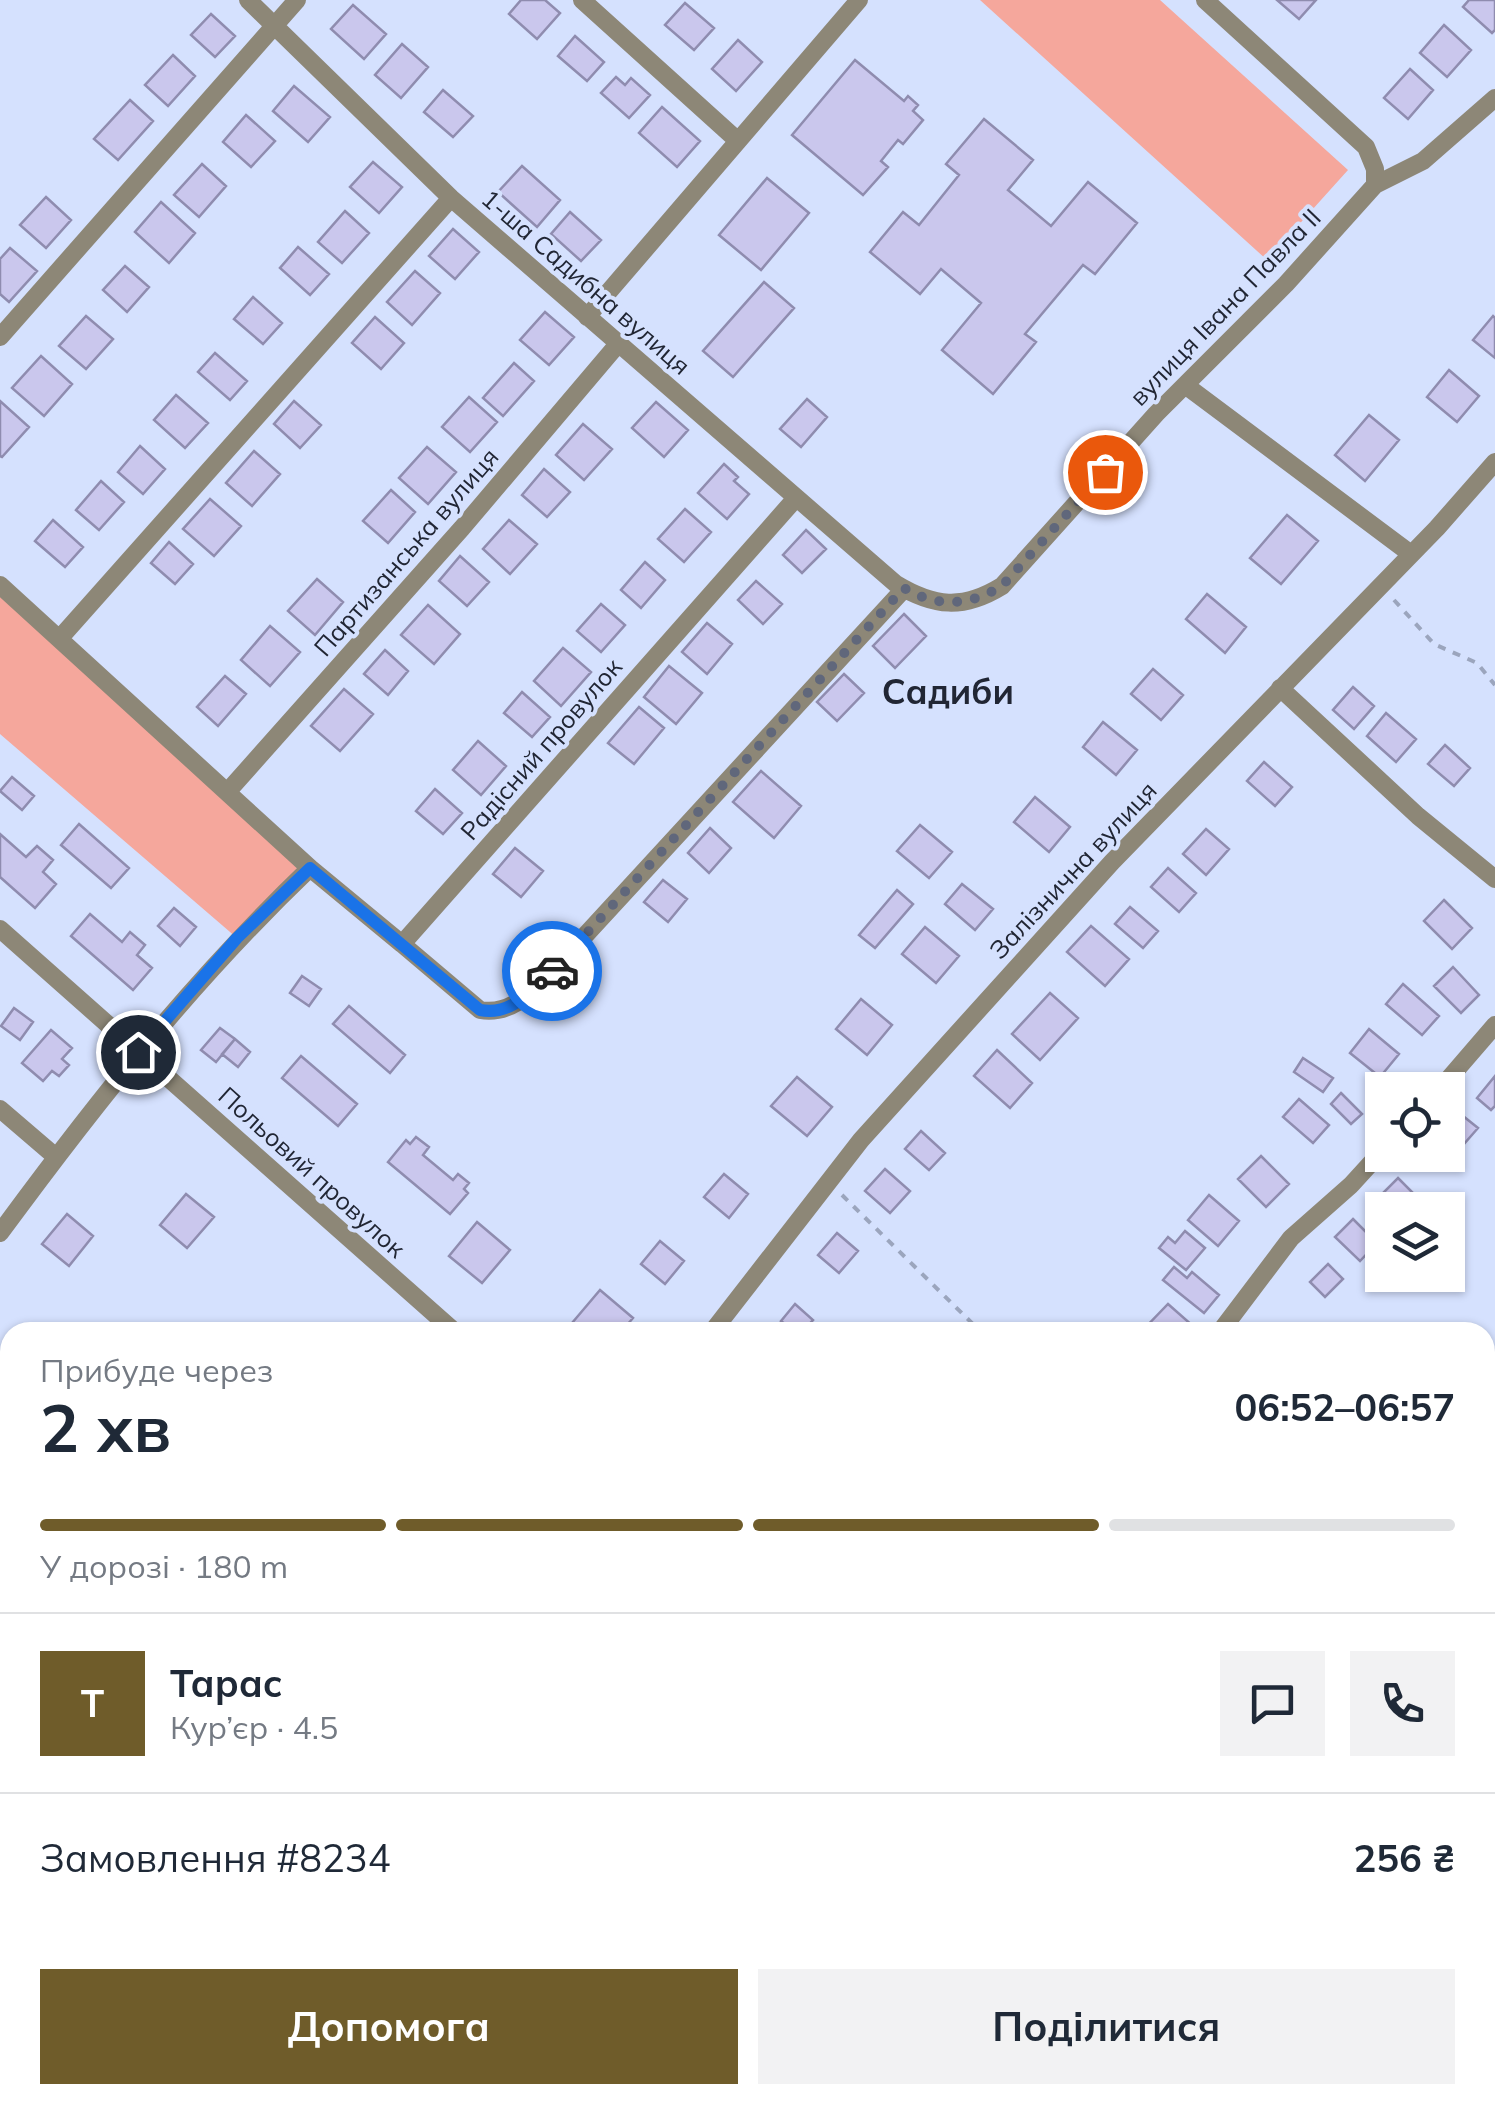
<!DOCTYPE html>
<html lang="uk">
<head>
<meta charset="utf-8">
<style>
	body { margin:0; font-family:Mulish,sans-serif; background:#f2f2f3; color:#1f2937; height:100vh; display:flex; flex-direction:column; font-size:38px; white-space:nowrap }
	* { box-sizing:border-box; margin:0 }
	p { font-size:32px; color:#747a83 }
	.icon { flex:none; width:55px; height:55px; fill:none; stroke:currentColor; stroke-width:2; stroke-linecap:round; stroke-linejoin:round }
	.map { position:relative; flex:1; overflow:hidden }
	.drawer { position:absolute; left:0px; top:1322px; width:1495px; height:782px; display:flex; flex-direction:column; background:#fff; border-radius:30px 30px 0 0; box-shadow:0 2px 8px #0004 }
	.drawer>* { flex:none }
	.tools { position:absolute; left:1365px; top:1072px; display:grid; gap:20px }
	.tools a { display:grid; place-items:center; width:100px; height:100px; border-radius:0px; background:#fff; box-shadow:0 2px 8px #0004; font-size:50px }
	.pin { position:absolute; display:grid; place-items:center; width:85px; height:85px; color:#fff; margin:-42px; border:5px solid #fff; border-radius:50%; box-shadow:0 2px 10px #0007 }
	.courier { position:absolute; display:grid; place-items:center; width:100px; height:100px; margin:-50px; border:8px solid #1a73e8; border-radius:50%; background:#fff; color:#222; box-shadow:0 2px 12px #0007 }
	.overview em { font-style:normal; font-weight:700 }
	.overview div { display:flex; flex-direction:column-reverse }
	.overview { display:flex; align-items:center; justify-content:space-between; height:170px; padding:0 40px }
	h1 { font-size:65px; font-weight:700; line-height:75px }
	.bar { display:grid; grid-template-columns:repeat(4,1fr); gap:15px 10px; align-content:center; height:120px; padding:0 40px }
	.bar i { height:12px; border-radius:8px; background:#e0e1e3 }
	.bar .current { background:#6f5c2a }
	.bar p { grid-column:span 4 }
	.line { display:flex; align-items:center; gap:25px; padding:0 40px; border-top:2px solid #e0e1e3 }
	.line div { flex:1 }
	.round { display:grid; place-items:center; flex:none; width:105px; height:105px; border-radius:0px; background:#f2f2f3 }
	.button { display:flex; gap:20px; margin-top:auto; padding:20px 40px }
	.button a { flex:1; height:115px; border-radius:0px; background:#6f5c2a; color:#fff; font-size:40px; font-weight:700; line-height:115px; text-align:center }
	.button a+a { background:#f2f2f3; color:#1f2937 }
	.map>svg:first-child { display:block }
	.green { fill:#f5a79c }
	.building { fill:#cac7ed; stroke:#8f8caf; stroke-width:2.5 }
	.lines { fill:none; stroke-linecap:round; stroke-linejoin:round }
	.path { stroke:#9ba5bd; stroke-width:4; stroke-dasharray:8 8; stroke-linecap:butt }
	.lane { stroke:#8d8777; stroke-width:9 }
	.street { stroke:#8d8777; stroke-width:18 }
	.secondary { stroke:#655c46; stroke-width:20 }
	.rail-casing { stroke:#747c91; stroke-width:10 }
	.rail { stroke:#d5e1fe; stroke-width:6; stroke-dasharray:19; stroke-linecap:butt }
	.done { stroke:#60677b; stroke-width:10; stroke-dasharray:0 18 }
	.route { stroke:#1a73e8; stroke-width:12 }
	.labels { text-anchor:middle; stroke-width:8; stroke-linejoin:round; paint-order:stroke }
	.street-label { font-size:25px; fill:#212634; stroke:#d5e1fe }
	.district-label { font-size:35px; font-weight:bold; fill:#212634; stroke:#d5e1fe }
</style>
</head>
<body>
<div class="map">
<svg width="1495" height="2103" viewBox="0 0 1495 2103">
	<rect width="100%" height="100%" fill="#d5e1fe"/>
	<path class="green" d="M980 0H1160L1348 170 1267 260Z
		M0 585 310 868 237 938 0 734Z"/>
	<path class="building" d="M521 0H545L560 13 537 39 509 14Z
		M1277 0H1316L1299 19Z
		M1469 0H1495V30L1492 33 1463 7Z
		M685 3 714 28 694 50 665 25Z
		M353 5 386 34 364 59 331 29Z
		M211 14 235 36 215 57 191 35Z
		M1444 25 1471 50 1447 77 1420 53Z
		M575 36 604 62 587 81 558 56Z
		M738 40 762 62 736 91 712 69Z
		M402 44 428 67 401 98 375 75Z
		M173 55 195 76 168 106 145 85Z
		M855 60 904 101 908 96 918 105 913 111 923 120 903 144 898 140 881 161 888 167 863 195 792 135Z
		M1410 69 1433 90 1408 119 1384 98Z
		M616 77 625 85 631 78 650 95 629 118 601 93Z
		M294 86 330 117 308 142 273 111Z
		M443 90 473 116 453 137 424 112Z
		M130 100 153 121 118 160 94 139Z
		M662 107 700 141 677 167 639 133Z
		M246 115 275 141 251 167 223 142Z
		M984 119 1033 160 1008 190 1051 226 1088 182 1137 223 1095 274 1083 265 1025 334 1036 342 993 394 942 350 981 303 941 269 920 294 870 252 903 212 919 225 959 175 946 164Z
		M373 162 402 187 379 213 350 187Z
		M202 164 226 186 199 217 174 195Z
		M522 166 560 200 537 227 498 192Z
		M767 178 809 213 761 270 719 235Z
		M46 197 71 220 46 248 20 225Z
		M161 202 195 233 169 263 135 232Z
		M345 211 369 233 342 263 318 242Z
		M570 212 601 240 581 261 551 234Z
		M453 229 479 252 455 279 429 256Z
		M298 247 329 274 310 295 280 268Z
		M10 248 37 271 9 302 0 294V259Z
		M125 266 149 287 127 312 103 290Z
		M415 271 440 293 412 325 387 302Z
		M764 282 794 308 733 377 703 351Z
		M253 297 282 323 263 344 234 319Z
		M545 312 574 337 549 365 520 340Z
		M86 316 113 339 86 369 59 346Z
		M1493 316 1495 318V358L1473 340Z
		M375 317 404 343 381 369 352 343Z
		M215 353 247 381 230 400 198 372Z
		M41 356 72 384 44 416 12 388Z
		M514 363 534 381 503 416 483 398Z
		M1449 370 1479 396 1457 422 1427 397Z
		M176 395 208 423 185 448 154 420Z
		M469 397 497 422 470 452 442 427Z
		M807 399 827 417 801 447 780 429Z
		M0 401 29 427 2 457 0 456Z
		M294 401 321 425 300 448 274 424Z
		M656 402 688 430 664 457 632 428Z
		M1369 415 1399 440 1365 481 1335 455Z
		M583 424 612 449 584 480 556 455Z
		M140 446 165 469 143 494 118 472Z
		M427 447 456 472 428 504 399 478Z
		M254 451 280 474 252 506 226 483Z
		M724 464 738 477 734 481 749 494 727 519 698 493Z
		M544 469 570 492 547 517 522 495Z
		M101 481 124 502 99 530 76 510Z
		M391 490 415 512 388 543 363 521Z
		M210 499 241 526 214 556 183 529Z
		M685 509 711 532 684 562 658 539Z
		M1287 515 1318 541 1281 584 1250 558Z
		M53 520 83 547 65 567 35 541Z
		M509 520 537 544 510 574 483 549Z
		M806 530 826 549 802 573 783 555Z
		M169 542 193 564 175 584 151 563Z
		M460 556 489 582 467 606 439 581Z
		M645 562 665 580 641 608 621 590Z
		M317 579 343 602 315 635 288 611Z
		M756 581 782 604 763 624 738 600Z
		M1207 594 1246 627 1225 653 1186 619Z
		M601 604 625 625 601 652 577 631Z
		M428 605 460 634 434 664 401 635Z
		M904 614 926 636 895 668 873 646Z
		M707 623 732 644 707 674 682 652Z
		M270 626 300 652 270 686 241 660Z
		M563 648 591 672 561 706 534 681Z
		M385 650 408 671 388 695 364 674Z
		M669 666 702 693 676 724 644 697Z
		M1153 669 1183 695 1161 720 1131 694Z
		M844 674 864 693 837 721 817 702Z
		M225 676 246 694 218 726 197 707Z
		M1353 687 1374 706 1354 729 1333 710Z
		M344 689 373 714 340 751 311 726Z
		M522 692 550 717 532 737 504 713Z
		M639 707 664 728 634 764 608 743Z
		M1386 713 1416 739 1396 762 1367 736Z
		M1103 722 1137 750 1116 775 1083 747Z
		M478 741 506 766 481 795 453 770Z
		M1445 745 1470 768 1454 786 1428 764Z
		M1264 762 1292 787 1275 806 1247 781Z
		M761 771 801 806 774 838 733 802Z
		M12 777 34 796 22 810 0 791Z
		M435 789 462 813 443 834 416 811Z
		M1035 797 1070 827 1049 852 1014 822Z
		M79 824 129 868 111 888 61 845Z
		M920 825 952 852 929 878 897 851Z
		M710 828 731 848 709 873 688 853Z
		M1206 829 1229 849 1206 875 1183 854Z
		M0 834 26 857 37 846 53 860 43 872 56 884 35 908 0 877Z
		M515 848 543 871 521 897 493 874Z
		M1168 868 1196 893 1179 912 1151 887Z
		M663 880 687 899 668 922 644 902Z
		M962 884 993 909 975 930 945 904Z
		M897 890 913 904 875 948 859 935Z
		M1444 900 1472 928 1452 949 1424 921Z
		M1130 907 1158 931 1143 948 1115 924Z
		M174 908 196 927 180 946 158 926Z
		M90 914 122 942 130 932 145 945 137 955 152 968 133 990 71 936Z
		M1091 926 1129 959 1105 986 1067 952Z
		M925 927 959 956 936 983 902 954Z
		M1453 967 1479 995 1461 1013 1434 986Z
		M302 976 321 989 309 1006 290 993Z
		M1403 984 1439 1016 1422 1035 1386 1004Z
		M1050 993 1078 1018 1040 1060 1012 1034Z
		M861 999 892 1025 867 1055 836 1029Z
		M349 1006 405 1055 390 1073 333 1024Z
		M14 1008 33 1022 20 1040 1 1026Z
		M220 1028 235 1039 216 1062 201 1050Z
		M1369 1029 1399 1054 1380 1077 1350 1053Z
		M51 1030 72 1048 62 1059 69 1065 59 1076 52 1071 43 1081 22 1063Z
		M235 1039 250 1052 238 1067 222 1054Z
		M997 1050 1032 1083 1010 1108 974 1076Z
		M301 1056 357 1104 338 1126 282 1078Z
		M1303 1058 1333 1078 1323 1092 1294 1072Z
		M1495 1076V1106L1491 1110 1477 1098Z
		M797 1077 832 1107 807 1136 771 1106Z
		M1341 1093 1362 1114 1351 1124 1331 1104Z
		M1299 1099 1329 1125 1313 1143 1283 1117Z
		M1453 1108 1478 1128 1464 1144 1448 1130V1115Z
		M921 1131 945 1153 929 1170 905 1149Z
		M416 1137 429 1147 423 1155 453 1180 458 1174 469 1183 464 1189 468 1193 450 1214 388 1162 406 1140 410 1144Z
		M1261 1156 1289 1184 1266 1207 1238 1179Z
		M885 1169 910 1191 890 1213 865 1191Z
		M724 1174 748 1194 729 1218 704 1197Z
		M1398 1178 1413 1193 1397 1210H1382V1222L1368 1208Z
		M186 1194 214 1217 187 1248 160 1225Z
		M1209 1195 1239 1221 1218 1246 1188 1220Z
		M67 1214 93 1236 69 1266 42 1244Z
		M1353 1219 1377 1243 1360 1261 1335 1237Z
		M477 1222 510 1250 482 1283 449 1256Z
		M1185 1231 1205 1248 1186 1270 1159 1248 1168 1237 1175 1243Z
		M837 1233 858 1251 839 1273 818 1255Z
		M660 1241 684 1261 665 1284 641 1264Z
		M1328 1264 1343 1279 1325 1297 1310 1282Z
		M1174 1267 1187 1278 1192 1272 1219 1295 1204 1313 1163 1280Z
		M600 1290 633 1318 621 1332H583L572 1323Z
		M795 1304 813 1320 802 1332H795L781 1321Z
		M1168 1304 1193 1326 1187 1332H1141Z
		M1495 1414V1470L1485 1481V1425Z
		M1495 1658V1694L1485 1685V1668Z
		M6 1977 10 1980V2026L0 2018V1984Z
		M94 2095H126L136 2103H88Z
		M508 2095H530L538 2101 502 2103Z
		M762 2095H784L790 2103H751Z
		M1253 2095H1282L1275 2103H1246Z"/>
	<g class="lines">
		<path class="path" d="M1394 600 1434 644 1477 663 1495 685
			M842 1195 981 1332"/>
		<path class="lane" d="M1485 1772 1495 1762
			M1184 2103 1193 2095"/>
		<path class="street" d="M248 0 451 198 896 584C934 607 963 610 1002 586L1156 414 1286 284 1375 185 1423 161 1495 98
			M582 0 738 141
			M1205 0 1366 147 1375 169V185
			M587 317 859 0
			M0 337 297 0
			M1185 385 1411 554
			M0 585 310 868 402 944 796 498
			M60 638 451 198
			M1280 688 1418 816 1495 879
			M229 790 462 528 618 344
			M0 929 455 1332
			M402 944 480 1010C514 1016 534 988 557 966L904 589
			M1439 1090 1495 1025
			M0 1109 56 1157
			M0 1233C97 1101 192 981 310 868
			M712 1332 861 1140 1112 862 1437 528 1495 462
			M1220 1332 1291 1238 1351 1185 1382 1151
			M819 2095 827 2103
			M33 2103 39 2095
			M470 2103 475 2095"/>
		<path class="secondary" d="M1485 1545 1495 1535
			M1016 2103 1019 2095"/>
		<defs>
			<path id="rail" d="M1485 1969 1495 1958
				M1485 1999 1495 1989
				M1485 2024 1495 2013
				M1485 2046 1495 2035
				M1485 2068 1495 2058
				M1356 2103 1364 2095
				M1385 2103 1392 2095
				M1408 2103 1416 2095
				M1430 2103 1437 2095
				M1451 2103 1459 2095"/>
		</defs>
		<use href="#rail" class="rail-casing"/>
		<use href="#rail" class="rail"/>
	</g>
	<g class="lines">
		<path class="done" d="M552 971 904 588C937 608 969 606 1002 586L1105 472"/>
		<path class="route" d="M138 1052 237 938 310 868 480 1010C512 1016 530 991 552 971"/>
	</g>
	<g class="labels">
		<g class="street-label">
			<text transform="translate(586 282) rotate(41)" y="9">1-ша Садибна вулиця</text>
			<text transform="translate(1225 307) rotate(-46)" y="9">вулиця Івана Павла II</text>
			<text transform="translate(406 552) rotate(-49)" y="9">Партизанська вулиця</text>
			<text transform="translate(541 749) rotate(-49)" y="9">Радісний провулок</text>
			<text transform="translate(1073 870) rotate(-47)" y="9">Залізнична вулиця</text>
			<text transform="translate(312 1172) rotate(42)" y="9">Польовий провулок</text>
		</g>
		<g class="district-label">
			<text x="948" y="704">Садиби</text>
		</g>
	</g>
</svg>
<div class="tools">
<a><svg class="icon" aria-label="locate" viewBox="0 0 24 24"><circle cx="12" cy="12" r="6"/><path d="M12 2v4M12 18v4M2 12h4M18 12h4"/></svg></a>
<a><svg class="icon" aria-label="layers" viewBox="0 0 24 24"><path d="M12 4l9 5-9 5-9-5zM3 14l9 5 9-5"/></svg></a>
</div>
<div class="pin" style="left:1105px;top:472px;background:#ea580c"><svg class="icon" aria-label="bag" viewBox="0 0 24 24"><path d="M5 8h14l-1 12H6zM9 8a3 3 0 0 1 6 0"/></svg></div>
<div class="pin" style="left:138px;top:1052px;background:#1f2937"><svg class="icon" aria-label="home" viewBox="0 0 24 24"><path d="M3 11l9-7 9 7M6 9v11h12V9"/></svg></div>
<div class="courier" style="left:552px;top:971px"><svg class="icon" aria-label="car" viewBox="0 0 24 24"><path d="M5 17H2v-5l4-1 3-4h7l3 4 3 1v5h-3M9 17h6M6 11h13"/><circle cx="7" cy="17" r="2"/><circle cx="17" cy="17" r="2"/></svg></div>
<section class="drawer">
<div class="overview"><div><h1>2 хв</h1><p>Прибуде через</p></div><em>06:52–06:57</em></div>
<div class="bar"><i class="current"></i><i class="current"></i><i class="current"></i><i></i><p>У дорозі · 180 m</p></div>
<div class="line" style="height:180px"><b class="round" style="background:#6f5c2a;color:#fff">Т</b><div><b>Тарас</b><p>Кур’єр · 4.5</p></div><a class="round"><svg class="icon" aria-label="chat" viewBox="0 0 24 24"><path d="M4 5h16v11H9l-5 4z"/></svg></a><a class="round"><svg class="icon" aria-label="phone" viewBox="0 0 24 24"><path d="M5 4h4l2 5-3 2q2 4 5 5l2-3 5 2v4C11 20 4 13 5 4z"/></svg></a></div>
<div class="line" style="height:130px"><div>Замовлення #8234</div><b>256 ₴</b></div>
<div class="button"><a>Допомога</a><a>Поділитися</a></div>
</section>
</div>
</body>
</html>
